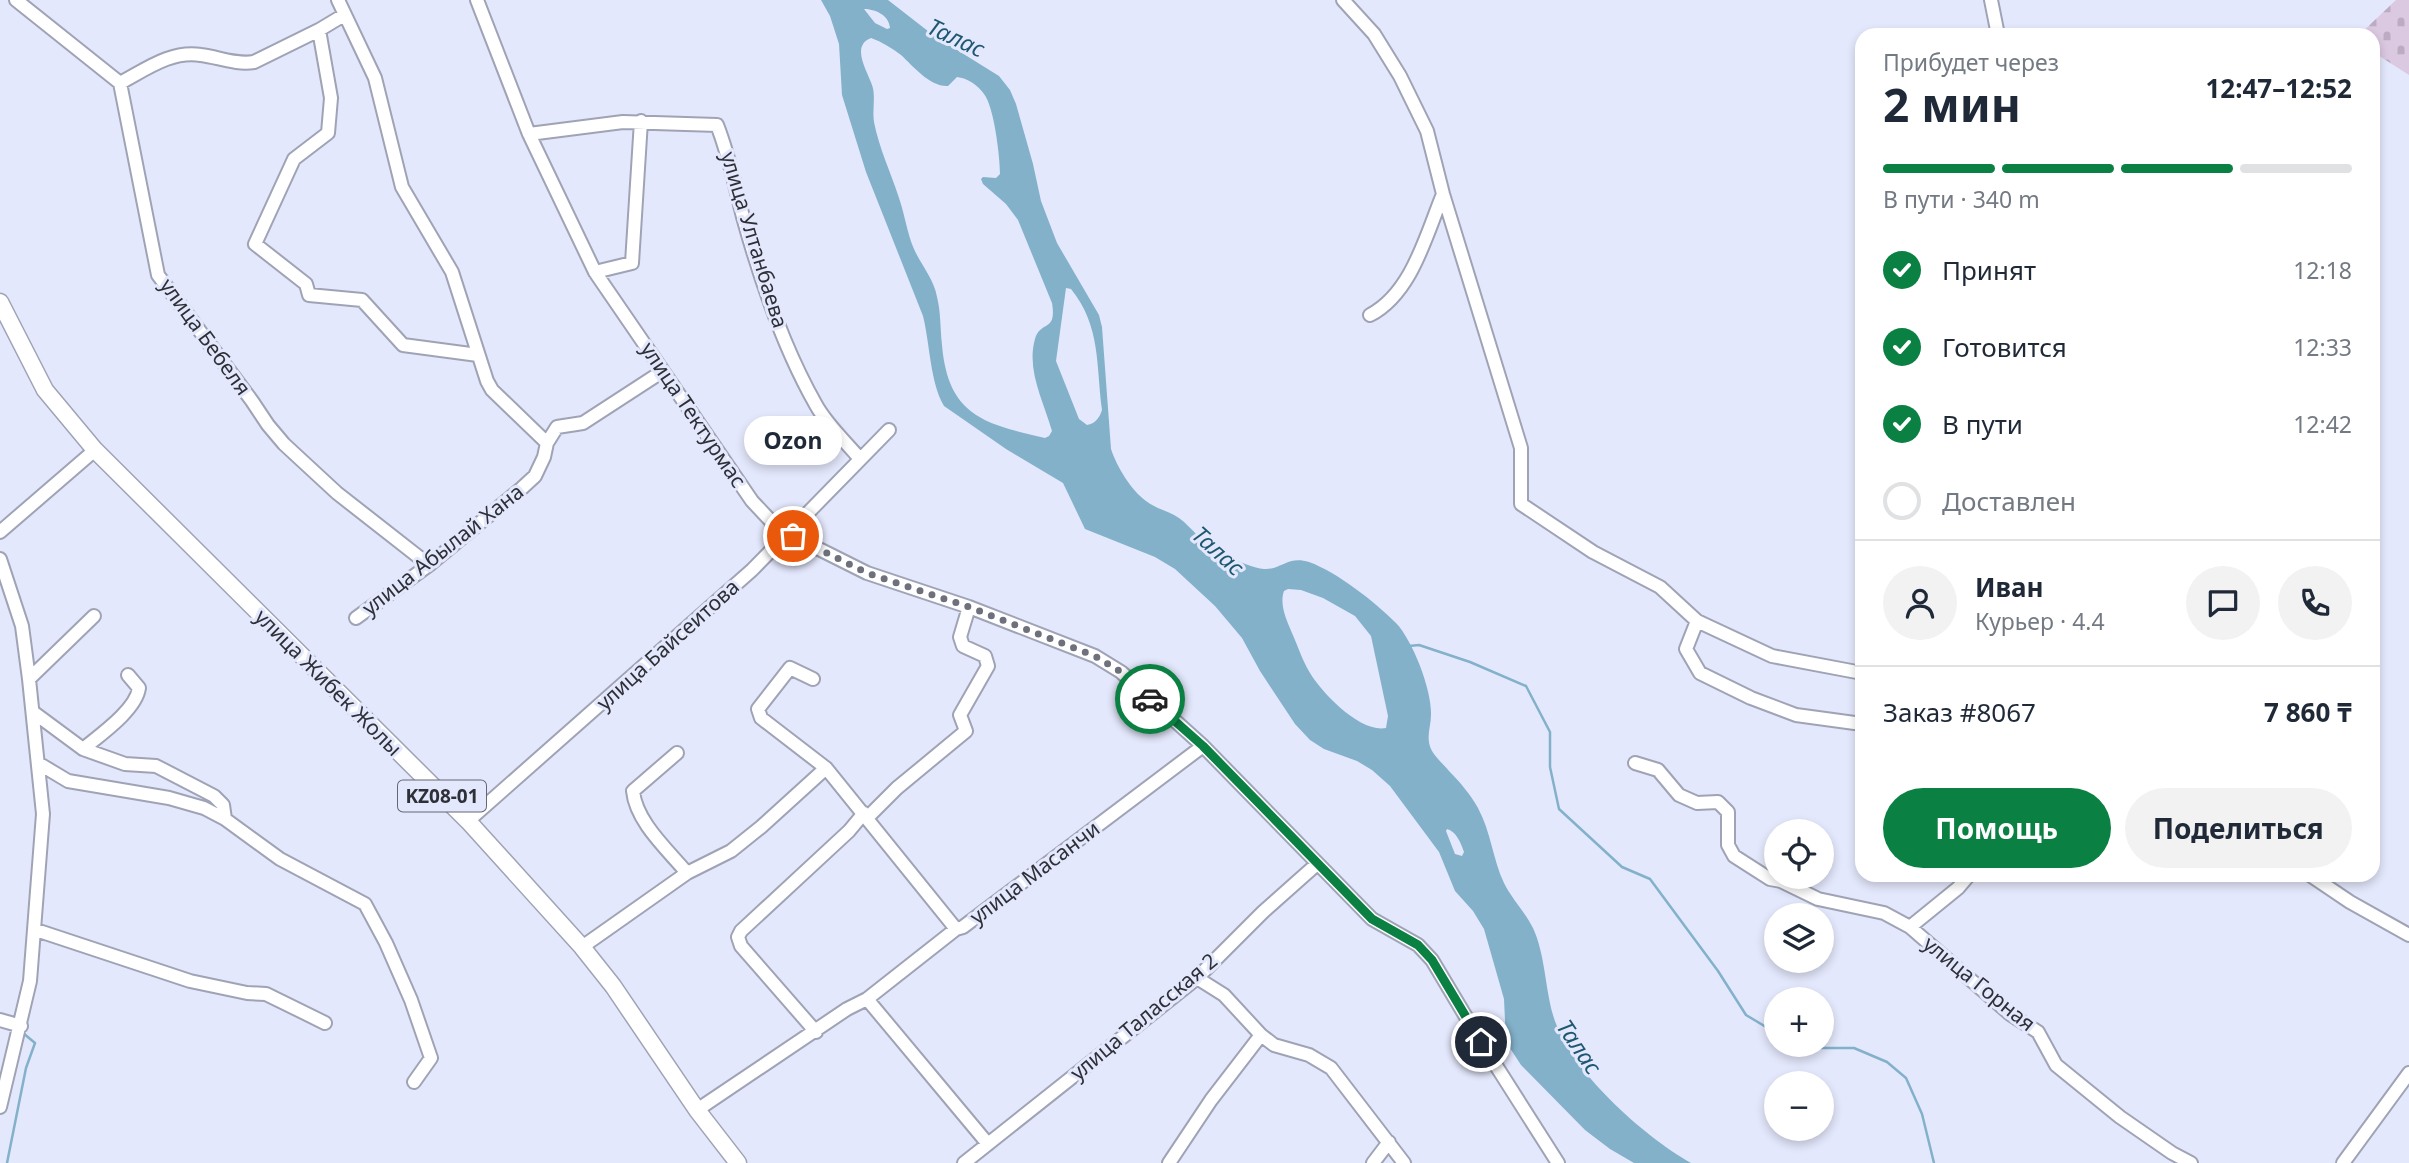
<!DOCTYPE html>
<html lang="ru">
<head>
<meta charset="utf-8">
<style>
	body { margin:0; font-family:"Noto Sans",sans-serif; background:#f2f2f3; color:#1f2937; height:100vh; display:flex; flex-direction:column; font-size:26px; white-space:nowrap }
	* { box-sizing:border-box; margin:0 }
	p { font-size:23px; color:#747a83 }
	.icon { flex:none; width:38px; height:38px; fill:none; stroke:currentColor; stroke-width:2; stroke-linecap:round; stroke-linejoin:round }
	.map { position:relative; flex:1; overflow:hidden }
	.sheet { position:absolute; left:1855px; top:28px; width:525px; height:854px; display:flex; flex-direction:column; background:#fff; border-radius:21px; box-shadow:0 4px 10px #0003 }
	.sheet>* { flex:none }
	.fabs { position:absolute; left:1764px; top:819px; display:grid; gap:14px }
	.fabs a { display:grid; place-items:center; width:70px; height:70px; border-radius:50%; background:#fff; box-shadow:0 4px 10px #0003; font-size:35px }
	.pin { position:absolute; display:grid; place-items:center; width:60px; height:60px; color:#fff; margin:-30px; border:4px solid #fff; border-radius:50%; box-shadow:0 2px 7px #0007 }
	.courier { position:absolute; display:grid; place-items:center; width:70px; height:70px; margin:-35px; border:5px solid #0b8043; border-radius:50%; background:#fff; color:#222; box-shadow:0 2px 9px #0007 }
	.bubble { position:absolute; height:49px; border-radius:24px; background:#fff; box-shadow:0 4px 10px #0003; font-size:23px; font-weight:700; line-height:49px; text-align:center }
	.headline em { font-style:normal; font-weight:700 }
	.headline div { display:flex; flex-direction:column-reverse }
	.headline { display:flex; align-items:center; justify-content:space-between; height:119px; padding:0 28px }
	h1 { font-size:46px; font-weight:700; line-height:52px }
	.bar { display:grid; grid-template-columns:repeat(4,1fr); gap:10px 7px; align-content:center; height:84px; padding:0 28px }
	.bar i { height:9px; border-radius:5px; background:#e0e1e3 }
	.bar .selected { background:#0b8043 }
	.bar p { grid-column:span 4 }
	.line { display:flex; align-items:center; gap:18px; padding:0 28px; border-top:2px solid #e0e1e3 }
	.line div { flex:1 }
	.round { display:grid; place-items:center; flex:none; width:74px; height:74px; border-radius:37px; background:#f2f2f3 }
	ol { padding:0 28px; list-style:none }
	li { display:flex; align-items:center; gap:21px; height:77px }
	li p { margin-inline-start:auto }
	li .icon { padding:7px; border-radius:50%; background:#0b8043; color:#fff; stroke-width:4 }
	li:last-child { color:#747a83 }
	li i { width:38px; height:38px; border:4px solid #e0e1e3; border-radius:50% }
	.primary-button { display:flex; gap:14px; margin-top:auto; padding:14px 28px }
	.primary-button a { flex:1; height:80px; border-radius:42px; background:#0b8043; color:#fff; font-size:28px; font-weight:700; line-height:80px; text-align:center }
	.primary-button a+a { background:#f2f2f3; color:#1f2937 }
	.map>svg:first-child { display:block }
	.cemetery { fill:url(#cemetery-stones) }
	.water { fill:#83b1ca; fill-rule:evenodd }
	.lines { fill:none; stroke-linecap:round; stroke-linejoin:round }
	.stream { stroke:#83b1ca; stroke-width:2.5 }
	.minor-casing { stroke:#9fa3b5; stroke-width:16 }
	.major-casing { stroke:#9fa3b5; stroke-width:19 }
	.minor { stroke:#fff; stroke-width:12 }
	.major { stroke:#fff; stroke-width:16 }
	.done { stroke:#6e707c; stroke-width:7; stroke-dasharray:0 12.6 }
	.route { stroke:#0b8043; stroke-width:9 }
	.labels { text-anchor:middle; stroke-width:6; stroke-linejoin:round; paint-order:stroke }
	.shield { fill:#e4e8fc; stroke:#656772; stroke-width:2 }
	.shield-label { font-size:19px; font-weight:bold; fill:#2e3037 }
	.street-label { font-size:21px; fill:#2e3037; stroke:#e4e8fc }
	.water-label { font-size:23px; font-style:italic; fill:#1e5771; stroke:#e4e8fc }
</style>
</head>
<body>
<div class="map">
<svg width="2409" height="1163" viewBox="0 0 2409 1163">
	<defs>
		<pattern id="cemetery-stones" width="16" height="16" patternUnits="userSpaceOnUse" patternTransform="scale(1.75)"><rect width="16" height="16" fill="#dbc8e1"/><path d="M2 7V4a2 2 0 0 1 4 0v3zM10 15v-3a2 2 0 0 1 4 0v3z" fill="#bcacc2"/></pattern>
	</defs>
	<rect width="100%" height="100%" fill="#e4e8fc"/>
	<path class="cemetery" d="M2396 0H2409V75L2373 52V35H2359Z"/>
	<path class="water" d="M821 0H888L933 35 999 76 1010 90 1016 104 1033 164 1041 201 1057 243 1099 315 1102 327 1111 449C1117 467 1131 490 1146 501 1156 509 1169 511 1179 518 1186 523 1192 530 1198 536 1213 549 1244 567 1264 569 1281 570 1288 555 1309 562 1337 572 1375 602 1396 623 1413 641 1432 690 1431 715 1431 727 1425 738 1432 751 1436 758 1444 765 1449 771 1460 782 1470 794 1478 808 1491 832 1493 860 1504 883 1512 899 1525 912 1533 928 1545 954 1545 987 1553 1015 1569 1070 1642 1135 1691 1163H1634L1610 1149 1585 1130 1521 1065 1506 1042 1504 999 1484 929 1473 911 1455 891 1439 852 1390 786 1372 770 1357 761 1324 749 1310 740 1295 724 1260 671 1242 638 1215 606 1175 569 1155 557 1085 529 1063 483 1006 449 944 406C930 382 930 344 923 316L866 172 842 95 839 44 830 16ZM864 9C875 9 889 15 890 28L887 29 875 23ZM871 38C882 42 892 48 901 55 913 66 930 87 948 86L957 77C967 78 978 85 984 94 994 106 1000 157 1000 174L996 178 983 177 981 179 983 184 1006 204 1018 220 1052 303C1057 333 1040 320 1035 339 1026 370 1044 402 1052 431L1049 436 1045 438C985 424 948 416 942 345 940 328 941 313 937 297 934 279 921 265 914 249 907 233 905 215 899 198 891 173 879 148 874 122 872 110 876 96 872 85 868 72 850 46 871 38ZM1066 288 1071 289C1101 326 1096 365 1102 410 1100 417 1095 424 1087 425L1079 419 1056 361ZM1288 589 1301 590 1323 598 1355 616 1371 636 1388 716 1386 728C1360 733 1322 693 1310 673 1302 660 1298 646 1292 633 1287 621 1279 605 1284 591ZM1447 829C1456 831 1461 843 1464 852L1462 856 1455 854 1446 831Z"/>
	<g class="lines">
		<path class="stream" d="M1409 646 1419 645 1470 662 1526 686 1550 732V767L1559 809 1622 867 1650 879 1718 971 1746 1015 1776 1033
			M1795 1045 1801 1048H1854L1887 1062 1906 1078 1922 1114 1934 1163
			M7 1163 26 1068 35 1043 23 1033"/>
		<defs>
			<path id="minor" d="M16 0 120 83 158 275 252 401 268 425 284 444 337 493 429 565
				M338 0 375 78 402 187 452 272 487 381 492 390 547 443
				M477 0 529 134 595 272 752 501 785 536H793L867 573 969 607 1095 656 1121 672 1203 746 1372 919 1418 945 1432 960 1481 1042 1558 1163
				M1343 0 1374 34 1400 76 1427 131 1443 194 1521 448V504L1593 552 1660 587 1697 621 1772 656 1862 673
				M1991 0 1998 35
				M344 15 319 30 331 98 328 133 294 159 255 244 306 284 309 295 362 300 403 345 478 355
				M120 83C145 70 171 50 201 55 218 57 236 65 254 62L319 30
				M529 134 623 122 717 125C729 155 735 186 743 217 761 282 783 347 816 405 827 425 846 442 860 459
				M595 272 632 263 641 121
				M1370 315C1412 293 1426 235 1443 194
				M0 532 95 450
				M0 559 22 626 29 679 43 814 30 981 0 1107
				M356 618 429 565 522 488 535 476 544 457 547 443 557 427 583 423 663 371
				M1697 621 1686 649 1700 673 1751 698 1796 715 1862 724
				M29 679 94 616
				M813 679 790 668 758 709 761 718 826 768 956 929
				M33 712 83 749 125 764 156 766 214 796 223 805 225 819
				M83 749C100 735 136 710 139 688L128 675
				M677 753 633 791C636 822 668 850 687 873
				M38 763 68 781 169 798 204 808 225 819 280 859 365 904 386 943 411 1000 431 1058 414 1082
				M1635 763 1658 770 1679 795 1697 803 1718 802 1728 812V845L1734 856 1770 879 1781 881 1818 899 1884 913 1910 927 2010 1014 2038 1032 2056 1065 2120 1117 2172 1153 2191 1163
				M867 818 897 788 966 731 960 715 988 666 985 656 963 646 960 637 969 607
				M468 821 752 570 889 430
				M2310 875 2350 902 2409 935
				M1910 927 1958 888 1969 875
				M36 930 190 981 247 993 266 994 325 1023
				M582 947 687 873 731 851 761 827 826 768
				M867 999 988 1144
				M0 1020 21 1026
				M816 1032 741 946 738 937 741 931 849 831 864 813
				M1261 1035 1274 1045 1309 1055 1331 1068 1404 1163
				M697 1110 847 1009 867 999 956 929 963 927 1203 746
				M964 1163 1197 978 1263 912 1317 864
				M1169 1163 1211 1100 1261 1035 1224 995 1197 978
				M1373 1163 1389 1142
				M2343 1163 2409 1073"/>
			<path id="major" d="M0 302 45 390 95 450 468 821 582 947 613 986 697 1110 738 1163"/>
		</defs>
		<use href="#minor" class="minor-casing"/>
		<use href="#major" class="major-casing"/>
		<use href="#minor" class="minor"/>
		<use href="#major" class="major"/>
	</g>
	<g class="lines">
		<path class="done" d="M793 536 867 573 969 607 1095 656 1121 672 1150 699"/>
		<path class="route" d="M1150 699 1203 746 1372 919 1418 945 1432 960 1481 1042"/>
	</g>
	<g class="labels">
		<rect class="shield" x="398" y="780.5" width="88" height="31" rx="5"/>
		<g class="shield-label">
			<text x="442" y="803">KZ08-01</text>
		</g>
		<g class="street-label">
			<text transform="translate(754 240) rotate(73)" y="7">улица Ултанбаева</text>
			<text transform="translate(205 337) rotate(54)" y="7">улица Бебеля</text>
			<text transform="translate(693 415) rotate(56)" y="7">улица Тектурмас</text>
			<text transform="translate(443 550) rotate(-38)" y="7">улица Абылай Хана</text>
			<text transform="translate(668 645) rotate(-42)" y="7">улица Байсеитова</text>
			<text transform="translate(328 683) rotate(45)" y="7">улица Жибек Жолы</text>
			<text transform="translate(1035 873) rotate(-37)" y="7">улица Масанчи</text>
			<text transform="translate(1979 984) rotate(39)" y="7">улица Горная</text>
			<text transform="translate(1144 1017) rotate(-40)" y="7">улица Таласская 2</text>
		</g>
		<g class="water-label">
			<text transform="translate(956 38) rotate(25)" y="8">Талас</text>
			<text transform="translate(1218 551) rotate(42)" y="8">Талас</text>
			<text transform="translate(1579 1047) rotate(56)" y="8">Талас</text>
		</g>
	</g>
</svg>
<div class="fabs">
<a><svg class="icon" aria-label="locate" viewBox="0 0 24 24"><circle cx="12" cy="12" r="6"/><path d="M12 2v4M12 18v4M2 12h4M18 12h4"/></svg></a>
<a><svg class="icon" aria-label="layers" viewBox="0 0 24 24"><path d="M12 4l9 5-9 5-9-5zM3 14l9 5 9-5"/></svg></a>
<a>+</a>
<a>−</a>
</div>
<div class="pin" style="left:793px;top:536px;background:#ea580c"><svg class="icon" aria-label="bag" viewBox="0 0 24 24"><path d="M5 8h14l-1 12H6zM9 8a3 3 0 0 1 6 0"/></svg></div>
<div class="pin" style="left:1481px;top:1042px;background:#1f2937"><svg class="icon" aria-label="home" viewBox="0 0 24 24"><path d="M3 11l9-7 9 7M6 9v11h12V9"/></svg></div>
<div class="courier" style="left:1150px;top:699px"><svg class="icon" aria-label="car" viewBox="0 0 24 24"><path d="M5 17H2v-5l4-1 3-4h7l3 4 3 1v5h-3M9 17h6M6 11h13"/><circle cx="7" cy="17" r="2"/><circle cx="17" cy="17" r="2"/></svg></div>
<div class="bubble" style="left:744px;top:416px;width:98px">Ozon</div>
<section class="sheet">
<div class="headline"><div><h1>2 мин</h1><p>Прибудет через</p></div><em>12:47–12:52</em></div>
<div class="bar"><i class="selected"></i><i class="selected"></i><i class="selected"></i><i></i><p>В пути · 340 m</p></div>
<ol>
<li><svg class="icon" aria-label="check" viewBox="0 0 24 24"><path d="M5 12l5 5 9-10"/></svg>Принят<p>12:18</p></li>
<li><svg class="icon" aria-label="check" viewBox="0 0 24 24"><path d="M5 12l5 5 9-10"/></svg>Готовится<p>12:33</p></li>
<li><svg class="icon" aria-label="check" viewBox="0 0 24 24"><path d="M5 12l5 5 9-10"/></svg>В пути<p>12:42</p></li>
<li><i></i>Доставлен</li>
</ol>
<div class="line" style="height:126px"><a class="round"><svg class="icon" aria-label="person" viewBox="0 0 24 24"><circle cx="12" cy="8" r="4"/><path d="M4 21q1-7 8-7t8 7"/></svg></a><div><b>Иван</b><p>Курьер · 4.4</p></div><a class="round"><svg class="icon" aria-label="chat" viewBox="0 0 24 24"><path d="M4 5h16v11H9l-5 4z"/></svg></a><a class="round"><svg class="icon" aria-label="phone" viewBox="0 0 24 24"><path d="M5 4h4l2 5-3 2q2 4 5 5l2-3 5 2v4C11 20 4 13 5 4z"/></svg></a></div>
<div class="line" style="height:91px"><div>Заказ #8067</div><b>7 860 ₸</b></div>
<div class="primary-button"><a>Помощь</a><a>Поделиться</a></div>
</section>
</div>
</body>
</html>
